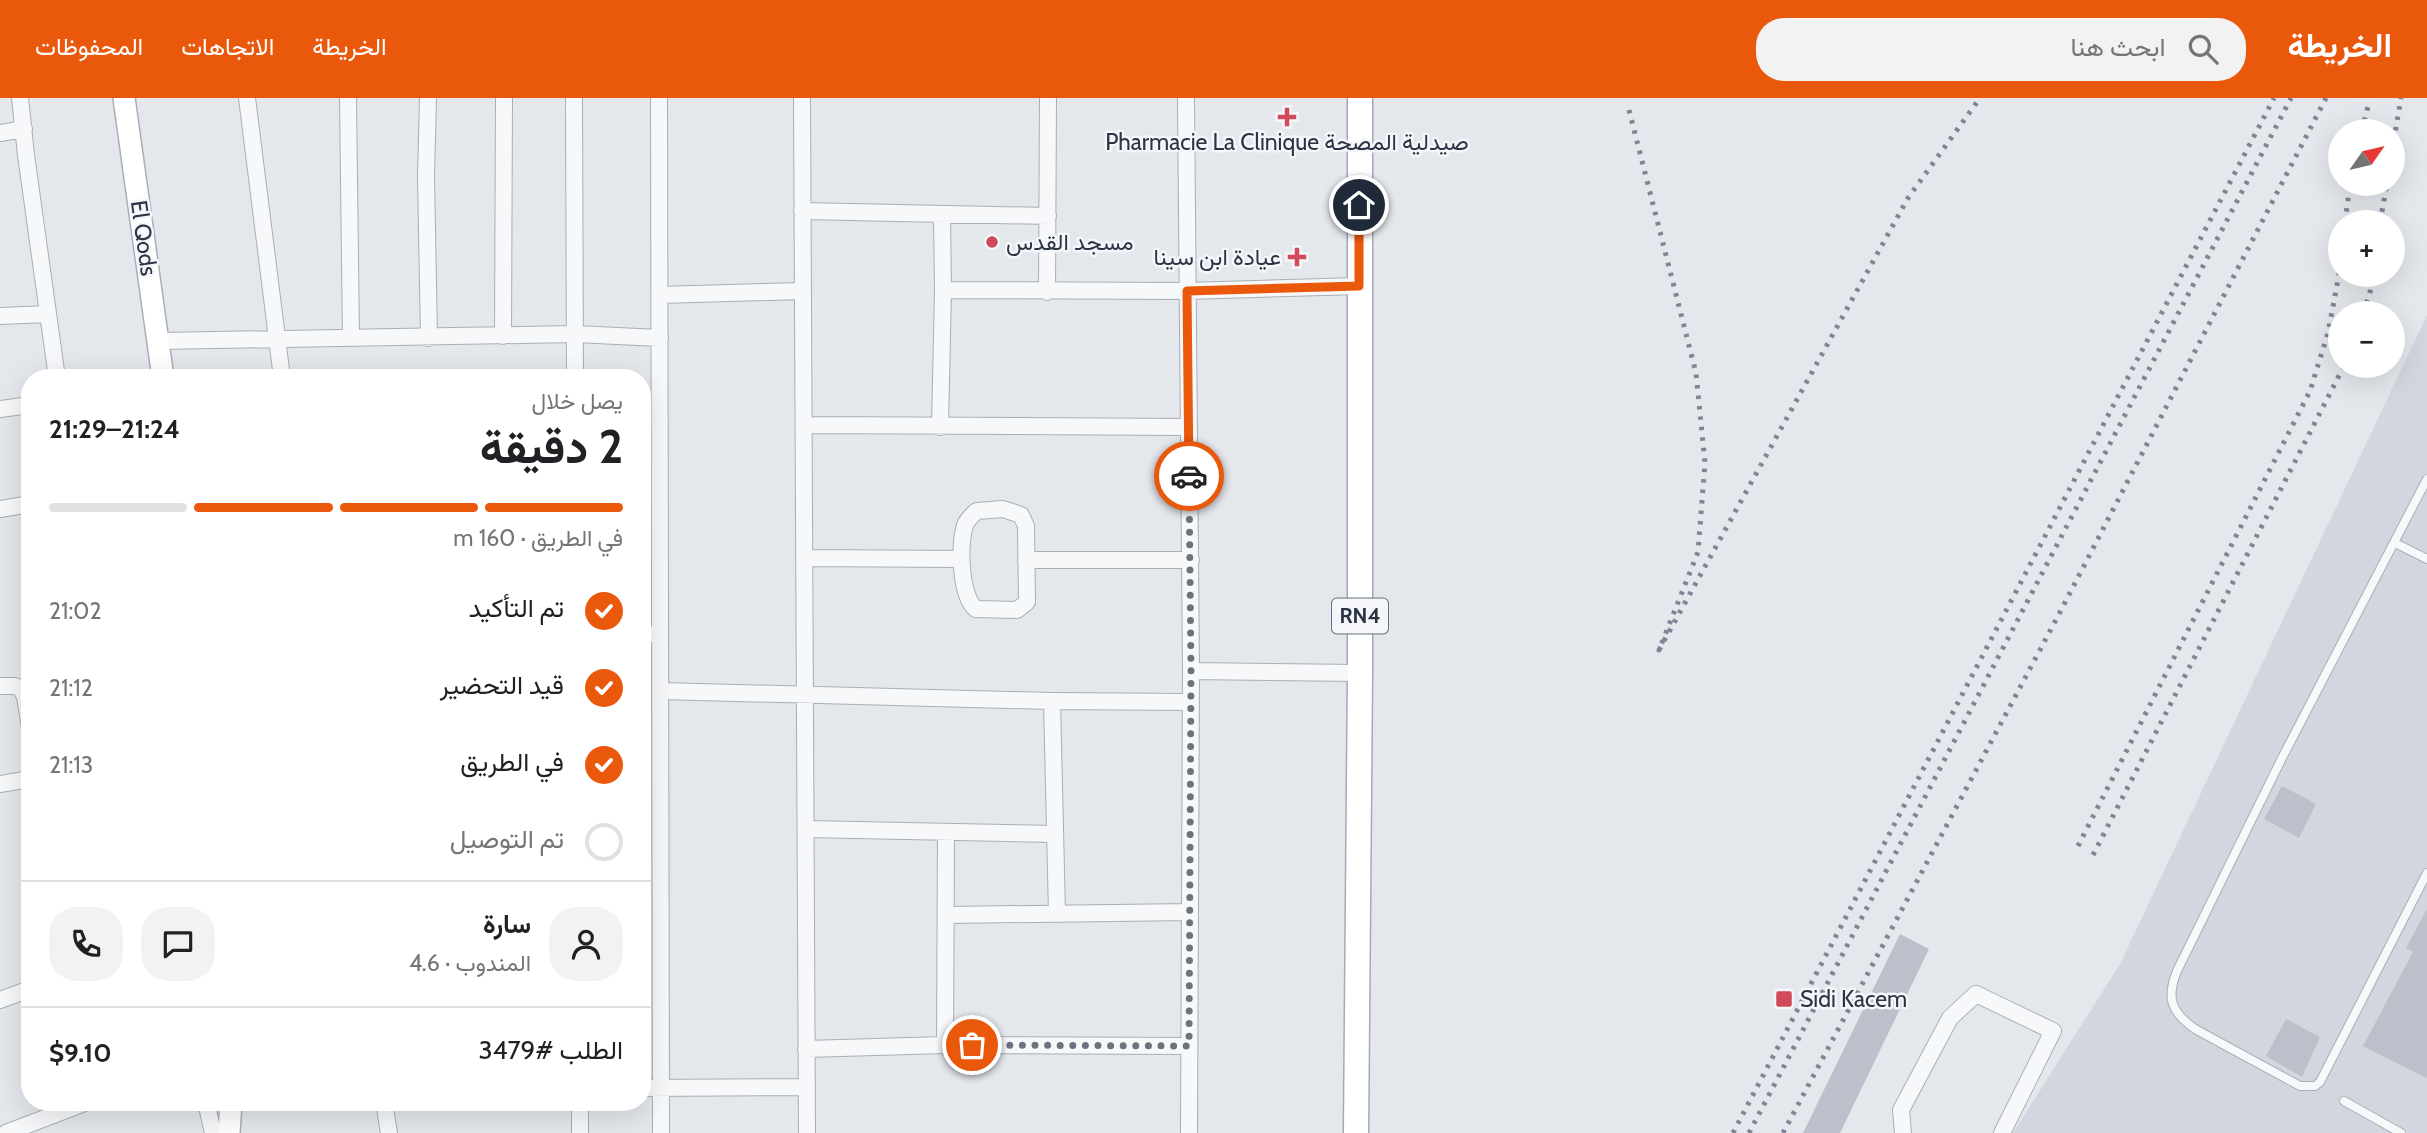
<!DOCTYPE html>
<html lang="ar">
<head>
<meta charset="utf-8">
<style>
	body { margin:0; font-family:Cabin,Vazirmatn,sans-serif; background:#f2f2f2; color:#202124; direction:rtl; height:100vh; display:flex; flex-direction:column; font-size:26px; white-space:nowrap }
	* { box-sizing:border-box; margin:0 }
	p { font-size:23px; color:#757577 }
	.icon { flex:none; width:38px; height:38px; fill:none; stroke:currentColor; stroke-width:2; stroke-linecap:round; stroke-linejoin:round }
	.map { position:relative; flex:1; overflow:hidden; direction:ltr }
	.drawer { position:absolute; left:21px; top:271px; width:630px; height:742px; display:flex; flex-direction:column; background:#fff; border-radius:28px; box-shadow:0 7px 28px #0002; direction:rtl }
	.drawer>* { flex:none }
	.needle { width:46px; rotate:56deg }
	.tools { position:absolute; left:2328px; top:21px; display:grid; gap:14px }
	.tools a { display:grid; place-items:center; width:77px; height:77px; border-radius:50%; background:#fff; box-shadow:0 7px 28px #0002; font-size:35px }
	.pin { position:absolute; display:grid; place-items:center; width:60px; height:60px; color:#fff; margin:-30px; border:4px solid #fff; border-radius:50%; box-shadow:0 2px 7px #0007 }
	.courier { position:absolute; display:grid; place-items:center; width:70px; height:70px; margin:-35px; border:5px solid #ea580c; border-radius:50%; background:#fff; color:#222; box-shadow:0 2px 9px #0007 }
	.headline em { font-style:normal; font-weight:700 }
	.headline div { display:flex; flex-direction:column-reverse }
	.headline { display:flex; align-items:center; justify-content:space-between; height:119px; padding:0 28px }
	h1 { font-size:46px; font-weight:700; line-height:52px }
	.bar { display:grid; grid-template-columns:repeat(4,1fr); gap:10px 7px; align-content:center; height:84px; padding:0 28px }
	.bar i { height:9px; border-radius:5px; background:#e0e0e0 }
	.bar .current { background:#ea580c }
	.bar p { grid-column:span 4 }
	.line { display:flex; align-items:center; gap:18px; padding:0 28px; border-top:2px solid #e0e0e0 }
	.line div { flex:1 }
	.round { display:grid; place-items:center; flex:none; width:74px; height:74px; border-radius:28px; background:#f2f2f2 }
	ol { padding:0 28px; list-style:none }
	li { display:flex; align-items:center; gap:21px; height:77px }
	li p { margin-inline-start:auto }
	li .icon { padding:7px; border-radius:50%; background:#ea580c; color:#fff; stroke-width:4 }
	li:last-child { color:#757577 }
	li i { width:38px; height:38px; border:4px solid #e0e0e0; border-radius:50% }
	header { display:flex; align-items:center; gap:42px; box-sizing:border-box; height:98px; padding:0 35px; background:#ea580c; color:#fff }
	header strong { font-size:33px }
	nav { display:flex; gap:38px; margin-inline-start:auto; font-size:24px }
	.search { width:490px; height:63px; background:#f2f2f2; display:flex; align-items:center; gap:18px; box-sizing:border-box; padding:0 24px; border-radius:28px; color:#757577; font-size:26px }
	.map>svg:first-child { display:block }
	.built { fill:#d2d6de }
	.building { fill:#bbc0ca }
	.lines { fill:none; stroke-linecap:round; stroke-linejoin:round }
	.lane-casing { stroke:#a9aeb7; stroke-width:10 }
	.street-casing { stroke:#a9aeb7; stroke-width:18 }
	.secondary-casing { stroke:#a9aeb7; stroke-width:24 }
	.primary-casing { stroke:#a3abb8; stroke-width:27 }
	.lane { stroke:#f7f8fa; stroke-width:8 }
	.street { stroke:#f7f8fa; stroke-width:16 }
	.secondary { stroke:#fff; stroke-width:21 }
	.primary { stroke:#fff; stroke-width:24 }
	.rail { stroke:#7d8696; stroke-width:5; stroke-dasharray:3.5 7; stroke-linecap:butt }
	.done { stroke:#6c737f; stroke-width:7; stroke-dasharray:0 12.6 }
	.route { stroke:#ea580c; stroke-width:9 }
	.poi-dot { fill:#d1495b; stroke:#f4f6f9; stroke-width:2.5 }
	.labels { text-anchor:middle; stroke-width:5; stroke-linejoin:round; paint-order:stroke }
	.shield { fill:#f4f6f9; stroke:#676e7b; stroke-width:2 }
	.shield-label { font-size:21px; font-weight:bold; fill:#2b3445 }
	.poi-label { font-size:23px; fill:#2b3445; stroke:#f4f6f9; text-anchor:start }
	.street-label { font-size:23px; fill:#2b3445; stroke:#f4f6f9 }
</style>
</head>
<body>
<header>
<strong>الخريطة</strong>
<div class="search"><svg class="icon" aria-label="search" viewBox="0 0 24 24"><circle cx="10" cy="10" r="6"/><path d="M15 15l6 6"/></svg>ابحث هنا</div>
<nav><a>الخريطة</a><a>الاتجاهات</a><a>المحفوظات</a></nav>
</header>
<div class="map">
<svg width="2427" height="1035" viewBox="0 0 2427 1035">
	<rect width="100%" height="100%" fill="#e4e7ec"/>
	<path class="built" d="M2427 217V1035H2013L2120 866Z"/>
	<path class="building" d="M2282 688 2316 706 2299 740 2264 721Z
		M2427 811V980L2363 948 2413 854 2406 850Z
		M1900 836 1929 851 1840 1035H1803Z
		M2286 921 2320 939 2302 979 2266 958Z"/>
	<g class="lines">
		<defs>
			<path id="lane" d="M2427 381 2282 660 2177 873C2166 900 2171 914 2195 931L2300 988H2315L2320 984 2427 775
				M2395 445 2427 461
				M2344 1003 2401 1035"/>
			<path id="street" d="M20 0 26 57 57 280
				M247 0 282 280
				M348 0 351 240
				M428 0 426 78 429 240
				M574 0 575 280
				M659 0 661 1035
				M802 0 807 1035
				M1186 0 1191 573 1189 1035
				M0 35 24 31
				M802 113 1048 118
				M942 116 943 192
				M1047 194 1048 0
				M660 197 802 193
				M0 218 48 216
				M503 238 504 0
				M159 243 575 236 660 240
				M0 311 30 307
				M805 327 1188 329
				M940 329 943 192 1187 193 1359 188
				M0 411 30 406
				M1003 411 1021 417 1026 428 1027 504 1017 512 976 511C960 499 958 443 966 425 969 420 973 416 977 413Z
				M804 460 961 461
				M1026 462H1191
				M642 536H660
				M1191 573 1360 575
				M0 588H14L21 590 25 599 30 629
				M660 593 1052 603 1190 604
				M1052 603 1057 816
				M0 686 30 681
				M806 731 1055 736
				M947 817 1190 814
				M0 902 30 891
				M945 947 946 734
				M806 951 945 947 1189 948
				M642 990 807 989
				M206 1004 213 1035
				M384 1004 389 1035
				M580 1004V1035
				M6 1035 87 1004
				M1903 1035 1901 1012 1950 920 1976 896 2053 933 2002 1035"/>
			<path id="secondary" d="M124 0 163 280
				M229 1035 231 1004"/>
			<path id="primary" d="M1356 1035 1360 575V0"/>
		</defs>
		<use href="#lane" class="lane-casing"/>
		<use href="#street" class="street-casing"/>
		<use href="#secondary" class="secondary-casing"/>
		<use href="#primary" class="primary-casing"/>
		<use href="#lane" class="lane"/>
		<use href="#street" class="street"/>
		<use href="#secondary" class="secondary"/>
		<use href="#primary" class="primary"/>
		<path class="rail" d="M1629 12 1696 275 1705 365 1698 454 1659 552 1908 100 1980 0
			M2362 33 2369 4
			M2392 53 2401 0
			M2345 124 2350 86
			M2380 124 2387 86
			M2363 215 2370 194 2373 177
			M2078 748 2310 293 2328 235 2340 171
			M2093 757 2344 268
			M1733 1035 2274 0
			M1749 1035 2291 0
			M1783 1035 2058 518 2326 0"/>
	</g>
	<g class="lines">
		<path class="done" d="M972 947 1189 948 1191 573 1189 378"/>
		<path class="route" d="M1189 378 1187 193 1359 188V107"/>
	</g>
	<g class="poi-dot">
		<path d="M1283.5 8.5h7v7h7v7h-7v7h-7v-7h-7v-7h7z"/>
		<circle cx="992" cy="144" r="7"/>
		<path d="M1293.5 148.5h7v7h7v7h-7v7h-7v-7h-7v-7h7z"/>
		<rect x="1775" y="892" width="18" height="18" rx="3.5"/>
	</g>
	<g class="labels">
		<rect class="shield" x="1332" y="500.5" width="56" height="35" rx="5"/>
		<g class="shield-label">
			<text x="1360" y="525">RN4</text>
		</g>
		<g class="poi-label">
			<text x="1287" y="52" text-anchor="middle">Pharmacie La Clinique صيدلية المصحة</text>
			<text x="1006" y="152">مسجد القدس</text>
			<text x="1281" y="167" text-anchor="end">عيادة ابن سينا</text>
			<text x="1800" y="909">Sidi Kacem</text>
		</g>
		<g class="street-label">
			<text transform="translate(144 140) rotate(82)" y="8">El Qods</text>
		</g>
	</g>
</svg>
<div class="tools">
<a><svg class="needle" viewBox="-14 -14 28 28"><path d="M0-13l5 13h-10z" fill="#e53935"/><path d="M0 13l5-13h-10z" fill="#757577"/></svg></a>
<a>+</a>
<a>−</a>
</div>
<div class="pin" style="left:972px;top:947px;background:#ea580c"><svg class="icon" aria-label="bag" viewBox="0 0 24 24"><path d="M5 8h14l-1 12H6zM9 8a3 3 0 0 1 6 0"/></svg></div>
<div class="pin" style="left:1359px;top:107px;background:#1f2937"><svg class="icon" aria-label="home" viewBox="0 0 24 24"><path d="M3 11l9-7 9 7M6 9v11h12V9"/></svg></div>
<div class="courier" style="left:1189px;top:378px"><svg class="icon" aria-label="car" viewBox="0 0 24 24"><path d="M5 17H2v-5l4-1 3-4h7l3 4 3 1v5h-3M9 17h6M6 11h13"/><circle cx="7" cy="17" r="2"/><circle cx="17" cy="17" r="2"/></svg></div>
<section class="drawer">
<div class="headline"><div><h1>2 دقيقة</h1><p>يصل خلال</p></div><em>21:24–21:29</em></div>
<div class="bar"><i class="current"></i><i class="current"></i><i class="current"></i><i></i><p>في الطريق · 160 m</p></div>
<ol>
<li><svg class="icon" aria-label="check" viewBox="0 0 24 24"><path d="M5 12l5 5 9-10"/></svg>تم التأكيد<p>21:02</p></li>
<li><svg class="icon" aria-label="check" viewBox="0 0 24 24"><path d="M5 12l5 5 9-10"/></svg>قيد التحضير<p>21:12</p></li>
<li><svg class="icon" aria-label="check" viewBox="0 0 24 24"><path d="M5 12l5 5 9-10"/></svg>في الطريق<p>21:13</p></li>
<li><i></i>تم التوصيل</li>
</ol>
<div class="line" style="height:126px"><a class="round"><svg class="icon" aria-label="person" viewBox="0 0 24 24"><circle cx="12" cy="8" r="4"/><path d="M4 21q1-7 8-7t8 7"/></svg></a><div><b>سارة</b><p>المندوب · 4.6</p></div><a class="round"><svg class="icon" aria-label="chat" viewBox="0 0 24 24"><path d="M4 5h16v11H9l-5 4z"/></svg></a><a class="round"><svg class="icon" aria-label="phone" viewBox="0 0 24 24"><path d="M5 4h4l2 5-3 2q2 4 5 5l2-3 5 2v4C11 20 4 13 5 4z"/></svg></a></div>
<div class="line" style="height:91px"><div>الطلب #3479</div><b>$9.10</b></div>
</section>
</div>
</body>
</html>
